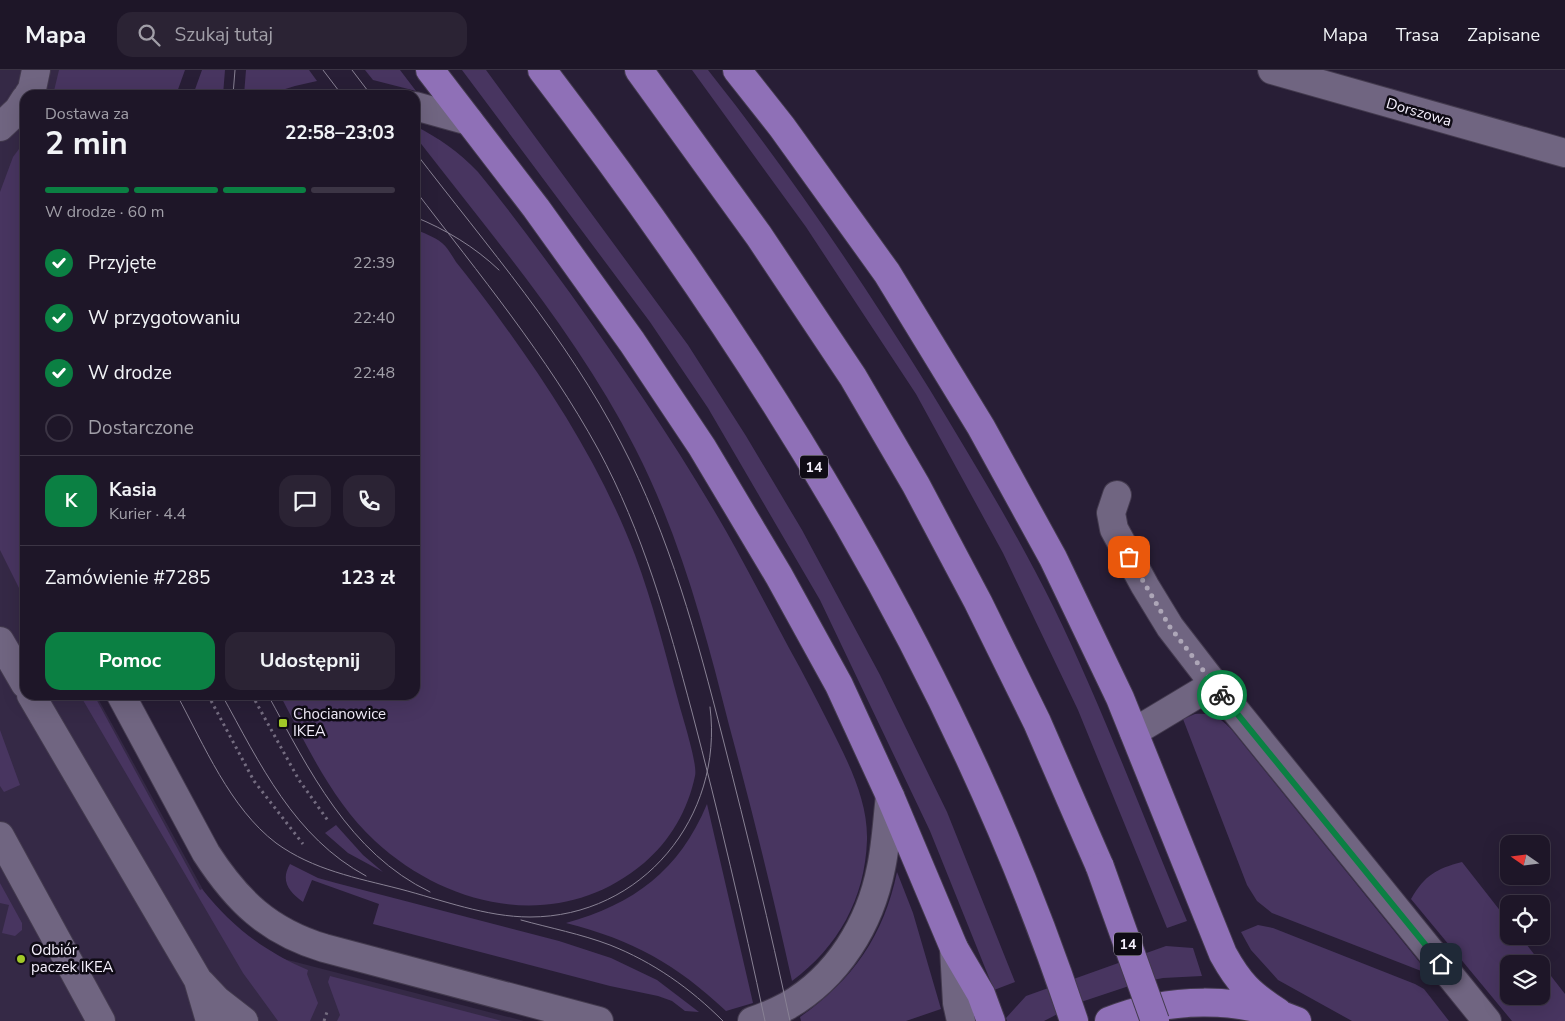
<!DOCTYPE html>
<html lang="pl">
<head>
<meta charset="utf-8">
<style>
	body { margin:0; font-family:"Nunito Sans",sans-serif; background:#2b2334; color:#f1f3f6; height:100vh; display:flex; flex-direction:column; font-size:19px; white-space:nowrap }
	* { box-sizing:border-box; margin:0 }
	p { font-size:16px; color:#a19fa8 }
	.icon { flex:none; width:28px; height:28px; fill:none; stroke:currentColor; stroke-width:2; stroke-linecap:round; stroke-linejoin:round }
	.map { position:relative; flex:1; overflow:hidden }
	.details { position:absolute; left:20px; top:20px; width:400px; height:610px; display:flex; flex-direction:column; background:#1e1628; border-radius:15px; box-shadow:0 5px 20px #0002,0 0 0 1px #3c3545 }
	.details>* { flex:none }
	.needle { width:32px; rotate:284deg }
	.fabs { position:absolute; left:1500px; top:765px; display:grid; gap:10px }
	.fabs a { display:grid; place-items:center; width:50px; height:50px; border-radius:10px; background:#1e1628; box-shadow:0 5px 20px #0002,0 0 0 1px #3c3545; font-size:25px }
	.pin { position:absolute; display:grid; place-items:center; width:42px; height:42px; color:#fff; margin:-21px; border-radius:10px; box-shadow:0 2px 8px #0006 }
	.courier { position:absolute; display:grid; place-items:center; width:50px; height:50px; margin:-25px; border:4px solid #0b8043; border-radius:50%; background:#fff; color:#222; box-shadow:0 1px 6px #0007 }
	.summary em { font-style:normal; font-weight:700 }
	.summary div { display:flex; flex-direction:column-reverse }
	.summary { display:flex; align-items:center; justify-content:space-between; height:85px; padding:0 25px }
	h1 { font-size:32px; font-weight:700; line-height:38px }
	.bar { display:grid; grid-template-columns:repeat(4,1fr); gap:8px 5px; align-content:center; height:60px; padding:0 25px }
	.bar i { height:6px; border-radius:4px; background:#3c3545 }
	.bar .current { background:#0b8043 }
	.bar p { grid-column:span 4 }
	.line { display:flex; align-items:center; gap:12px; padding:0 25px; border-top:1px solid #3c3545 }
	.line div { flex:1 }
	.round { display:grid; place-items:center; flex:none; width:52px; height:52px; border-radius:15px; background:#2b2334 }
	ol { padding:0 25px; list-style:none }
	li { display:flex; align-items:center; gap:15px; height:55px }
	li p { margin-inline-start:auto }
	li .icon { padding:5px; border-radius:50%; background:#0b8043; color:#fff; stroke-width:4 }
	li:last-child { color:#a19fa8 }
	li i { width:28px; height:28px; border:2px solid #3c3545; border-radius:50% }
	.button { display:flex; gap:10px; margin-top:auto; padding:10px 25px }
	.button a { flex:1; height:58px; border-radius:15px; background:#0b8043; color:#fff; font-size:20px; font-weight:700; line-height:58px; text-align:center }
	.button a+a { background:#2b2334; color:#f1f3f6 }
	header { display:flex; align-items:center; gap:30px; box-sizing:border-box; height:70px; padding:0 25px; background:#1e1628; border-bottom:1px solid #3c3545 }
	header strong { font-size:24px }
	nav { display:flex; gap:28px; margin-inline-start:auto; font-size:18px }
	.search { width:350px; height:45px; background:#2b2334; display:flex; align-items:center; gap:12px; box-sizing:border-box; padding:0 18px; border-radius:15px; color:#a19fa8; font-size:19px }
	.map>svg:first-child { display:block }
	.built { fill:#352946 }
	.green { fill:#483560; fill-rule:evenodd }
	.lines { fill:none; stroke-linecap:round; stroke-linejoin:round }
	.minor-casing { stroke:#433a4e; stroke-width:30 }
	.major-casing { stroke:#433a4e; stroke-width:30 }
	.path { stroke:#746c80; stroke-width:3; stroke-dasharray:2.5 4; stroke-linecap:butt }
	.minor { stroke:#706581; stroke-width:28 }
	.major { stroke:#8f70b7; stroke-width:28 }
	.tram { stroke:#888194; stroke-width:1 }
	.major-bridge-casing { stroke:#433a4e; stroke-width:30; stroke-linecap:butt }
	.major-bridge { stroke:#8f70b7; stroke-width:28 }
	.done { stroke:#ada6b7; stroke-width:5; stroke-dasharray:0 9 }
	.route { stroke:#0b8043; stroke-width:6 }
	.poi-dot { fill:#a2c928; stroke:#0f0b15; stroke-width:2 }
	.labels { text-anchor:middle; stroke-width:5; stroke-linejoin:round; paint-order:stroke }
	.shield { fill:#0f0b15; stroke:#b0abb7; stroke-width:1 }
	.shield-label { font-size:14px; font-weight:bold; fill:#f5f0fd }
	.street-label { font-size:15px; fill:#f5f0fd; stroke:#0f0b15 }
	.poi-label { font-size:15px; fill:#f5f0fd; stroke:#0f0b15; text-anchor:start }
</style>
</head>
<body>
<header>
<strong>Mapa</strong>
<div class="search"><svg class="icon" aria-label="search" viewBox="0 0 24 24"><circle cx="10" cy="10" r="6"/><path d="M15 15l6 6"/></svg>Szukaj tutaj</div>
<nav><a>Mapa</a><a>Trasa</a><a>Zapisane</a></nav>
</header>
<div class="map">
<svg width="1565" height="951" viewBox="0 0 1565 951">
	<rect width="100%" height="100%" fill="#281e36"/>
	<path class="built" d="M0 0H176L168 25H25V625H96L234 876 524 951H0Z"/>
	<path class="green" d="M59 0H185L176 25H53Z
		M202 0H225L223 25H193Z
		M246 0H309L317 11 295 16 266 25H244Z
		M365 0H400L416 21 373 10Z
		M462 0H486L688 275 746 366 802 460 880 605 947 742 1015 912 994 920 930 761 820 530 708 338 650 252Z
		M692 0H708C789 102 861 209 930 320 973 391 1017 463 1054 538 1103 639 1143 747 1187 851L1167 858 1078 640 1003 483 916 324 806 157Z
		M415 56C439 68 459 82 478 102 510 141 540 182 570 223 625 300 679 379 726 461 748 500 768 539 789 578 803 603 816 628 829 654 847 690 868 729 867 770 865 829 838 877 792 911 773 825 752 740 729 655 705 560 680 466 635 378 577 264 493 167 415 66Z
		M25 71V530L0 480V122L13 87Z
		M415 159C423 163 435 167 442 173 448 178 452 186 456 192 469 208 481 224 493 240 549 316 601 396 635 485 653 533 665 582 678 630 682 646 698 694 695 706 688 740 670 771 644 793 561 863 450 840 375 771 332 731 307 676 280 625H415Z
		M80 625H94L200 820 202 819C231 856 265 882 308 900L307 904 318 933 310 951H278L243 903Z
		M1195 644C1212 643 1218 646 1231 659L1429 904 1272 843 1257 831 1247 815 1183 649Z
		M0 660 20 715 4 722 0 716Z
		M707 734 753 933 726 941C676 894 633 870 566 853 634 834 679 801 707 734Z
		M336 755 363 785 383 802 348 783 325 763Z
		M1462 792 1509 852V866H1520L1565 924V951H1512L1411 829C1425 805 1436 799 1462 792ZM1509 894H1541V926H1509Z
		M290 794 318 808 336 813 559 871 611 888 657 910 699 942 685 941 672 931 658 926 610 916 373 854 379 834 312 810 303 832C289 822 280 811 290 794Z
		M897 802 913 843 941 939 906 951H801L800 947C853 910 884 865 897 802Z
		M0 813 22 853V860L15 866 2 863 9 835 0 833Z
		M1258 855 1273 858 1415 914 1424 919 1449 951H1352L1278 910 1251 880 1241 862Z
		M1166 876 1193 878 1202 906 1163 908 1138 913 1081 932 1044 951H1007L1006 948 1026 926Z
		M330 906 502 951H337L340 945 328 912Z"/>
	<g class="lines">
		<defs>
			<path id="minor" d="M1272 0 1565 83
				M28 25 32 19 36 0
				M415 36 469 51
				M0 57 18 40 25 29
				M1117 425 1111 443 1114 459 1145 516 1170 557 1214 614 1487 951
				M0 571 25 614
				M31 625 198 910 210 951
				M121 625 206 783C237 831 268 861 324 878L599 951
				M1134 662 1214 614
				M0 766 101 951
				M954 878 957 933 961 951
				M201 913 217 930 244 951
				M752 951C764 947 776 942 787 936 838 907 870 854 881 798 886 775 887 750 890 726"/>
			<path id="major" d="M430 0 536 138 632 272 702 377 779 506 839 615 890 726 954 878 981 924 991 951
				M542 0C763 289 959 603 1074 951
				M639 0 759 166 853 307 916 415 978 532 1037 652 1100 797
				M737 0 782 57 887 203 981 357 1053 488 1120 628 1223 884C1239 913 1250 924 1278 942
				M1109 951C1168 927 1239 926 1297 951"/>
		</defs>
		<use href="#minor" class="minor-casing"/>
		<use href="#major" class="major-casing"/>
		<path class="path" d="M208 625 254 711 303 774
			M252 625 299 710 329 752
			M324 951 328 939"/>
		<use href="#minor" class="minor"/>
		<use href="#major" class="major"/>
		<path class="tram" d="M323 0 342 25
			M352 0 371 25
			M233 25 235 0
			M415 82C487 176 567 268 621 373 670 467 697 567 723 669 747 763 770 857 790 951
			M415 120C479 204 547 286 598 379 643 462 668 552 692 642 719 745 743 847 765 951
			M415 147C445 159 475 177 499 200
			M177 625C204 675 230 738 276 773 313 800 357 808 400 819 442 830 486 847 530 847 642 847 724 747 710 637
			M222 625C260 694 294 767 366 806
			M268 625C309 700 349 783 430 822
			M521 850C550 858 581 864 610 875 653 892 690 918 723 951"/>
		<defs>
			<path id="major-bridge" d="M1100 797 1155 951"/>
		</defs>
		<use href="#major-bridge" class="major-bridge-casing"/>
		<use href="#major-bridge" class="major-bridge"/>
	</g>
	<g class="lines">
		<path class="done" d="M1129 487 1170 557 1222 625"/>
		<path class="route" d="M1222 625 1441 894"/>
	</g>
	<g class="poi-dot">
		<rect x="278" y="648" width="10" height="10" rx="2.5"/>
		<circle cx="21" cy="889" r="5"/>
	</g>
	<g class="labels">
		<g class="shield">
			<rect x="800" y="385.5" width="28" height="23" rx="4"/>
			<rect x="1114" y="862.5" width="28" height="23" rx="4"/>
		</g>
		<g class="shield-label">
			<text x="814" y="402">14</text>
			<text x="1128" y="879">14</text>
		</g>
		<g class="street-label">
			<text transform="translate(1419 42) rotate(16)" y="5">Dorszowa</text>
		</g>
		<g class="poi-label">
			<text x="293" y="649">Chocianowice<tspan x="293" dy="17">IKEA</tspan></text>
			<text x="31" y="885">Odbiór<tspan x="31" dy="17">paczek IKEA</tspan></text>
		</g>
	</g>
</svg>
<div class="fabs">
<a><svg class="needle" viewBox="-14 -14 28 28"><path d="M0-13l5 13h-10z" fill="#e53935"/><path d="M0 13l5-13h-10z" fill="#a19fa8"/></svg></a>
<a><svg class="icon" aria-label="locate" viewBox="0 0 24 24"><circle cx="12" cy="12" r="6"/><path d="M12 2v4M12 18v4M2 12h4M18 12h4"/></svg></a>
<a><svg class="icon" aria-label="layers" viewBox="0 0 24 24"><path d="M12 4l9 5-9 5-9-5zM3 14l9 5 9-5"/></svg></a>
</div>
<div class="pin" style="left:1129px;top:487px;background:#ea580c"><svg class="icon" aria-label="bag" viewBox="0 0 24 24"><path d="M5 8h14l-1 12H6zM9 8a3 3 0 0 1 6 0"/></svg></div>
<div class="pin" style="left:1441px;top:894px;background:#1f2937"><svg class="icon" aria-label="home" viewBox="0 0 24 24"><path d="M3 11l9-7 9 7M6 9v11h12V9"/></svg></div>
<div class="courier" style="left:1222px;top:625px"><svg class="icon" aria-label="bike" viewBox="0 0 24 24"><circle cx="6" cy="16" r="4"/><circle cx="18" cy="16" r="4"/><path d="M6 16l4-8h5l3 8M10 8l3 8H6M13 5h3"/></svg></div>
<section class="details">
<div class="summary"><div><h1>2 min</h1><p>Dostawa za</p></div><em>22:58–23:03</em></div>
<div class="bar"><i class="current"></i><i class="current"></i><i class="current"></i><i></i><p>W drodze · 60 m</p></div>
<ol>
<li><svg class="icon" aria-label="check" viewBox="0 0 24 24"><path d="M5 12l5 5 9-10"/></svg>Przyjęte<p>22:39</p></li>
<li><svg class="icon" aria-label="check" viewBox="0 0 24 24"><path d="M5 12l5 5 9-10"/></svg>W przygotowaniu<p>22:40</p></li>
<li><svg class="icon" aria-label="check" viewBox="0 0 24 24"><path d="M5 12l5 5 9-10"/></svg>W drodze<p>22:48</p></li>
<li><i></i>Dostarczone</li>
</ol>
<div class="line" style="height:90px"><b class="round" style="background:#0b8043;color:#fff">K</b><div><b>Kasia</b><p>Kurier · 4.4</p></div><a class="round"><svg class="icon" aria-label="chat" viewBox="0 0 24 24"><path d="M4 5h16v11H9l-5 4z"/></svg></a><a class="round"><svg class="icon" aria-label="phone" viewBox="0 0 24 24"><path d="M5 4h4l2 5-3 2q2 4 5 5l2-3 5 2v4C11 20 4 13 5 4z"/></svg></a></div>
<div class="line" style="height:65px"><div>Zamówienie #7285</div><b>123 zł</b></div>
<div class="button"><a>Pomoc</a><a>Udostępnij</a></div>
</section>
</div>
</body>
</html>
